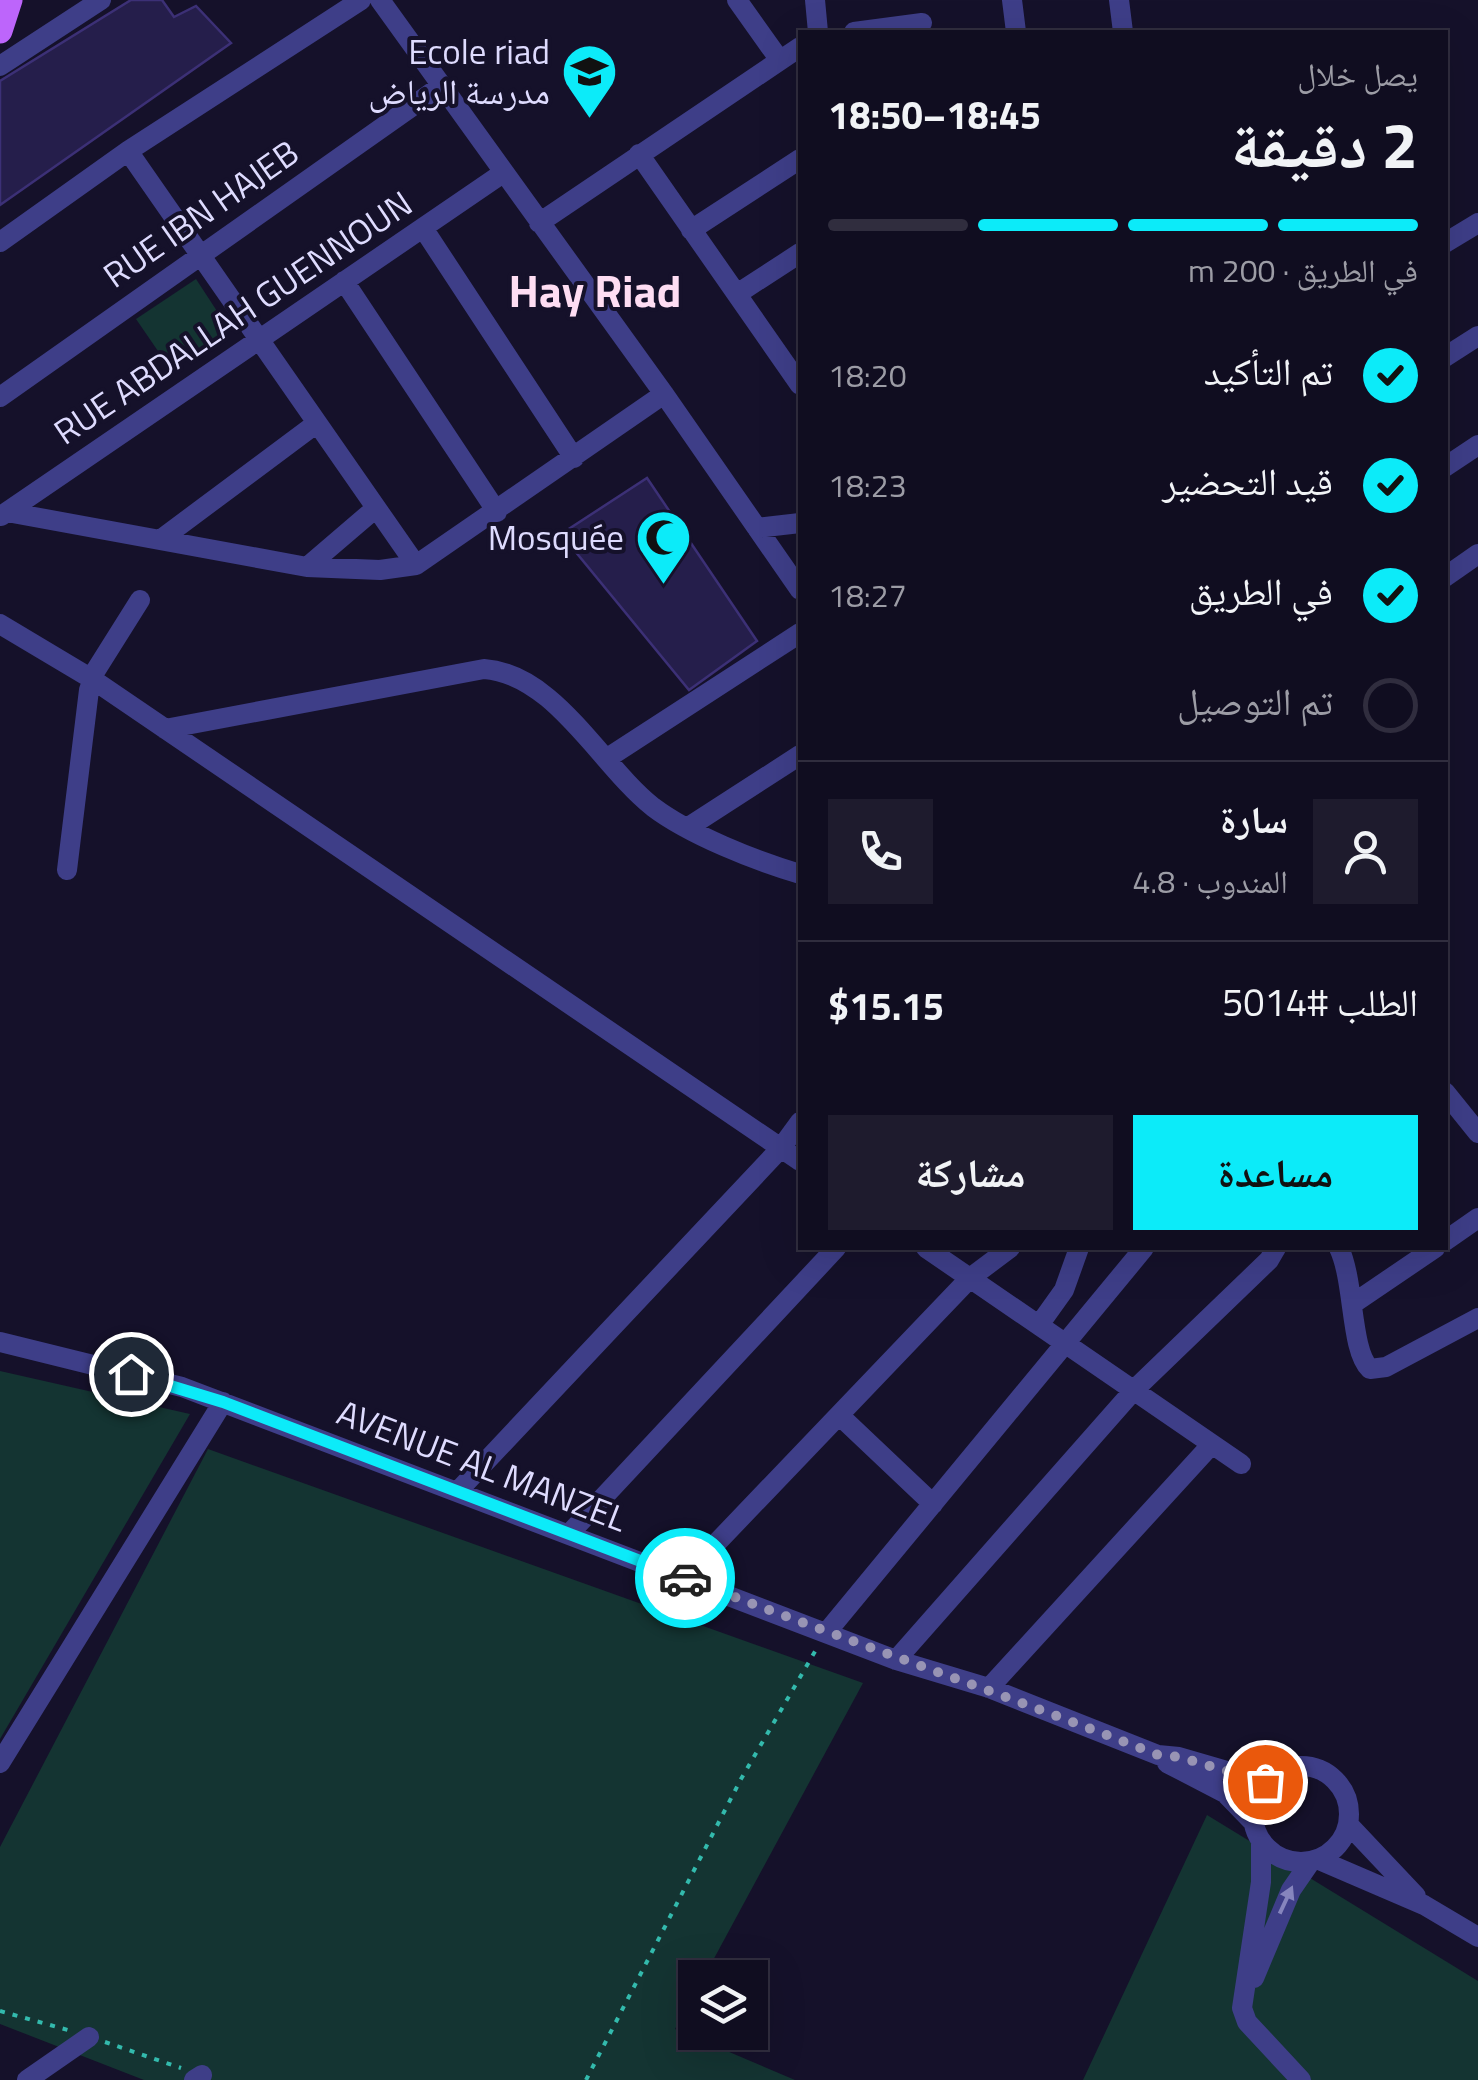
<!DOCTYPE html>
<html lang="ar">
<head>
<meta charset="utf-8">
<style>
	body { margin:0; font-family:"Titillium Web","Noto Naskh Arabic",sans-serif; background:#1e1b2d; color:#f1f3f6; direction:rtl; height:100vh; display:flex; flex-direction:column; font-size:38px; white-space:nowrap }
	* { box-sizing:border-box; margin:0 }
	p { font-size:32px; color:#9c9ca5 }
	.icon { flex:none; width:55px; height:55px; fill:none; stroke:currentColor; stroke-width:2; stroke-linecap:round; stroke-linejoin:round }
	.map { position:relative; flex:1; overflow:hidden; direction:ltr }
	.details { position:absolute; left:798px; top:30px; width:650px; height:1220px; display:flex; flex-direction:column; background:#100d20; border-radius:0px; box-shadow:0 10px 40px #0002,0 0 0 2px #302d3e; direction:rtl }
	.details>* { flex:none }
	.fabs { position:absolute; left:678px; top:1960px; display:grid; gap:20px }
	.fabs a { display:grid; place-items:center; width:90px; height:90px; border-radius:0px; background:#100d20; box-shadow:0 10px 40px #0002,0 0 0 2px #302d3e; font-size:50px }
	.pin { position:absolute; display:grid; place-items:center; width:85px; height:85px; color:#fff; margin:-42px; border:5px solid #fff; border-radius:50%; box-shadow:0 2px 10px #0007 }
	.courier { position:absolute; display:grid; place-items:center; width:100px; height:100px; margin:-50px; border:8px solid #0cebf9; border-radius:50%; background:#fff; color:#222; box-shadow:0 2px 12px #0007 }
	.overview em { font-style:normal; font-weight:700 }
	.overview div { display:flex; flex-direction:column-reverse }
	.overview { display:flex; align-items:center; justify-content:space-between; height:170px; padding:0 30px }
	h1 { font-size:65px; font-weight:700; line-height:75px }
	.bar { display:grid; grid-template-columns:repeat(4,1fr); gap:15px 10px; align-content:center; height:120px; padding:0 30px }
	.bar i { height:12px; border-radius:8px; background:#302d3e }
	.bar .active { background:#0cebf9 }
	.bar p { grid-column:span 4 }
	.line { display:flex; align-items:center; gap:25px; padding:0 30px; border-top:2px solid #302d3e }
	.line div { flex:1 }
	.round { display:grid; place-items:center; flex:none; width:105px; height:105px; border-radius:0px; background:#1e1b2d }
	ol { padding:0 30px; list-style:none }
	li { display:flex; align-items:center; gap:30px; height:110px }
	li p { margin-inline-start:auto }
	li .icon { padding:10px; border-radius:50%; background:#0cebf9; color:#111; stroke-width:4 }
	li:last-child { color:#9c9ca5 }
	li i { width:55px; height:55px; border:5px solid #302d3e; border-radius:50% }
	.primary-button { display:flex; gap:20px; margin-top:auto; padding:20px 30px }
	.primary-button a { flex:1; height:115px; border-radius:0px; background:#0cebf9; color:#111; font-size:40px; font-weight:700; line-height:115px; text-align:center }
	.primary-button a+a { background:#1e1b2d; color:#f1f3f6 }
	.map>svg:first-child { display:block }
	.green { fill:#143432 }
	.building { fill:#251e4b; stroke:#3c3076; stroke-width:2.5 }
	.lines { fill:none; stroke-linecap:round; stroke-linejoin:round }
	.path { stroke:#33baad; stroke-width:4; stroke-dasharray:5 8; stroke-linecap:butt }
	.minor { stroke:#3e3e88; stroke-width:20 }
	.major { stroke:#bd65fb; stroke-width:25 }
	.oneway { fill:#8685bd }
	.done { stroke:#9894b4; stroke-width:10; stroke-dasharray:0 18 }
	.route { stroke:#0cebf9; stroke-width:12 }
	.labels { text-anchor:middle; stroke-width:8; stroke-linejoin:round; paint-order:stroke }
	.poi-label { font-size:35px; fill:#dedbfe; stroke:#15112a; text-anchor:end }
	.street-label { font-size:35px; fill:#dedbfe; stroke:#15112a }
	.district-label { font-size:45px; font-weight:bold; fill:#feddf3; stroke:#15112a }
</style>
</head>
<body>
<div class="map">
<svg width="1478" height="2080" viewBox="0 0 1478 2080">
	<rect width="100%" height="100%" fill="#15112a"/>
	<path class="green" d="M196 279 230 331 171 370 136 319Z
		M0 1371 190 1414 0 1739Z
		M208 1449 863 1683 704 1977 695 1978V1993L675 2029 795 2080H144L0 2024V1847Z
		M1207 1815 1478 1981V2080H1083Z"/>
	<path class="building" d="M131 0H162L174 17 196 6 231 43 0 205V81Z
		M647 478 757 641 689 690 561 534Z"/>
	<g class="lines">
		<path class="path" d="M0 2011 68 2030
			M105 2042 181 2068
			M586 2080 741 1779 817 1648"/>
		<path class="minor" d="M380 0 664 394 800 590
			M737 0 779 59
			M815 0 818 32
			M1012 0 1016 32
			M1119 0 1123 32
			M854 32 922 23
			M0 66 101 0
			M128 151 416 565
			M639 154 800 385
			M539 223 800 47
			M423 228 574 458
			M691 230 800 159
			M0 242 128 151 361 0
			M1445 243 1478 223
			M344 281 497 512
			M737 294 800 253
			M1445 357 1478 336
			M0 397 441 86
			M1445 467 1478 445
			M7 512 307 567 380 570 416 565 664 394
			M1 516 503 173
			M757 528 800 523
			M160 540 317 423
			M307 567 376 508
			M1445 577 1478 554
			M0 624 92 679 800 1161
			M165 729 484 669C555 674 600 765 653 807 690 835 756 861 800 874
			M606 759 800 633
			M687 828 800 755
			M67 870 89 690 96 670 140 600
			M1445 1092 1478 1133
			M1445 1241 1478 1218
			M926 1248 1241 1464
			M1339 1248C1355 1282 1350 1350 1370 1369L1386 1367 1478 1318
			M1354 1303 1435 1248
			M1039 1325 1064 1290 1079 1248
			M0 1342 182 1387 896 1660 989 1688 1158 1755 1179 1757 1265 1782
			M839 1415 933 1504
			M458 1491 781 1148 800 1122
			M569 1534 836 1248
			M683 1578 970 1278 1010 1248
			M826 1633 1144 1248
			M896 1660 1134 1390 1269 1260 1276 1248
			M989 1688 1212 1444
			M0 1763 223 1402
			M1167 1763 1225 1793 1254 1823
			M1253 1814a48 48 0 1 1 96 0a48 48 0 1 1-96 0Z
			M1348 1824 1416 1896
			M1261 1841V1882L1242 2008 1247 2022 1301 2080
			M1317 1859 1424 1905 1478 1937
			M1254 1978 1291 1890 1311 1861
			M27 2080 89 2037
			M194 2080 202 2075"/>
		<path class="major" d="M0 31 10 0"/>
	</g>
	<defs><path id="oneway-solid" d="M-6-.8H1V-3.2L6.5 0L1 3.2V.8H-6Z" transform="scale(2.5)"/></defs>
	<use class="oneway" href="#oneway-solid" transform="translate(1286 1900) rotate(-65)"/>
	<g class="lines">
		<path class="done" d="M685 1578C842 1639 1001 1693 1158 1755L1179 1757 1265 1782"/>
		<path class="route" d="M131 1374 223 1402 685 1578"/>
	</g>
	<defs>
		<symbol id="school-pin" viewBox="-11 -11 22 30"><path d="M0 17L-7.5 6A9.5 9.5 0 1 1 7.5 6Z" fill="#0cebf9" stroke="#15112a"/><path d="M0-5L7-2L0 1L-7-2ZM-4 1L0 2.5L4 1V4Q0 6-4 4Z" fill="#111"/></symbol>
		<symbol id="mosque-pin" viewBox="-11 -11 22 30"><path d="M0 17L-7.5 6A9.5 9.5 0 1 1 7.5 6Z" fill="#0cebf9" stroke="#15112a"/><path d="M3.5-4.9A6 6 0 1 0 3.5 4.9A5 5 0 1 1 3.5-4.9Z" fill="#111"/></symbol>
	</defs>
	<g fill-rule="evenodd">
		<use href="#school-pin" x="558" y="40" width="63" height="86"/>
		<use href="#mosque-pin" x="632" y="506" width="63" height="86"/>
	</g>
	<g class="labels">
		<g class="poi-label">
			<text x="550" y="64">Ecole riad<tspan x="550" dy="40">مدرسة الرياض</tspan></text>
			<text x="624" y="550">Mosquée</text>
		</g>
		<g class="street-label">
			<text transform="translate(201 214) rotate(-35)" y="12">RUE IBN HAJEB</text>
			<text transform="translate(233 318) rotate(-34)" y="12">RUE ABDALLAH GUENNOUN</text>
			<text transform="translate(482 1466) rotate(21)" y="12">AVENUE AL MANZEL</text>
		</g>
		<g class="district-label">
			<text x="595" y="307">Hay Riad</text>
		</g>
	</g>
</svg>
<div class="fabs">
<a><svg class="icon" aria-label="layers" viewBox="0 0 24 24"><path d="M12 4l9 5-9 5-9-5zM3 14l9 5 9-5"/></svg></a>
</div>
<div class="pin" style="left:1265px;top:1782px;background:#ea580c"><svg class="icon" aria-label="bag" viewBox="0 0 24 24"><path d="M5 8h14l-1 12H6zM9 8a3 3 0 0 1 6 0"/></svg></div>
<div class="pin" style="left:131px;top:1374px;background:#1f2937"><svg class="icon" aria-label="home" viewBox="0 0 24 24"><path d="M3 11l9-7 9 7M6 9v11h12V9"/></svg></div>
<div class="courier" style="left:685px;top:1578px"><svg class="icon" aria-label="car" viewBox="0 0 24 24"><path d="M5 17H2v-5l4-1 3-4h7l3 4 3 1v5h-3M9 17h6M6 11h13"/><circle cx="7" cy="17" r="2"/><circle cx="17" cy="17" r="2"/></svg></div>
<section class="details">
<div class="overview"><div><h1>2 دقيقة</h1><p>يصل خلال</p></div><em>18:45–18:50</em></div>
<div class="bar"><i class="active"></i><i class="active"></i><i class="active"></i><i></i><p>في الطريق · 200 m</p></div>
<ol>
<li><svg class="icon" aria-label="check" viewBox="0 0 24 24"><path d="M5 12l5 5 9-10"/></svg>تم التأكيد<p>18:20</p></li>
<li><svg class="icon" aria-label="check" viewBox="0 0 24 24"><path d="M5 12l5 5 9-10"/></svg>قيد التحضير<p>18:23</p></li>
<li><svg class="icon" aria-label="check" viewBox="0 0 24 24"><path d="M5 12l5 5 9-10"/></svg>في الطريق<p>18:27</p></li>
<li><i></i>تم التوصيل</li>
</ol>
<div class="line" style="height:180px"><a class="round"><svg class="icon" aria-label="person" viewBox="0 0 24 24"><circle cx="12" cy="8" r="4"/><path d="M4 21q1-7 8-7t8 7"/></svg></a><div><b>سارة</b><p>المندوب · 4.8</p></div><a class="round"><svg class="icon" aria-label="phone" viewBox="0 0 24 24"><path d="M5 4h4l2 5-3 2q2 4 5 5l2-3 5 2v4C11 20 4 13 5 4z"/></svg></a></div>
<div class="line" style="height:130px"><div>الطلب #5014</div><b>$15.15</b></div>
<div class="primary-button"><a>مساعدة</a><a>مشاركة</a></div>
</section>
</div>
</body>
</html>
